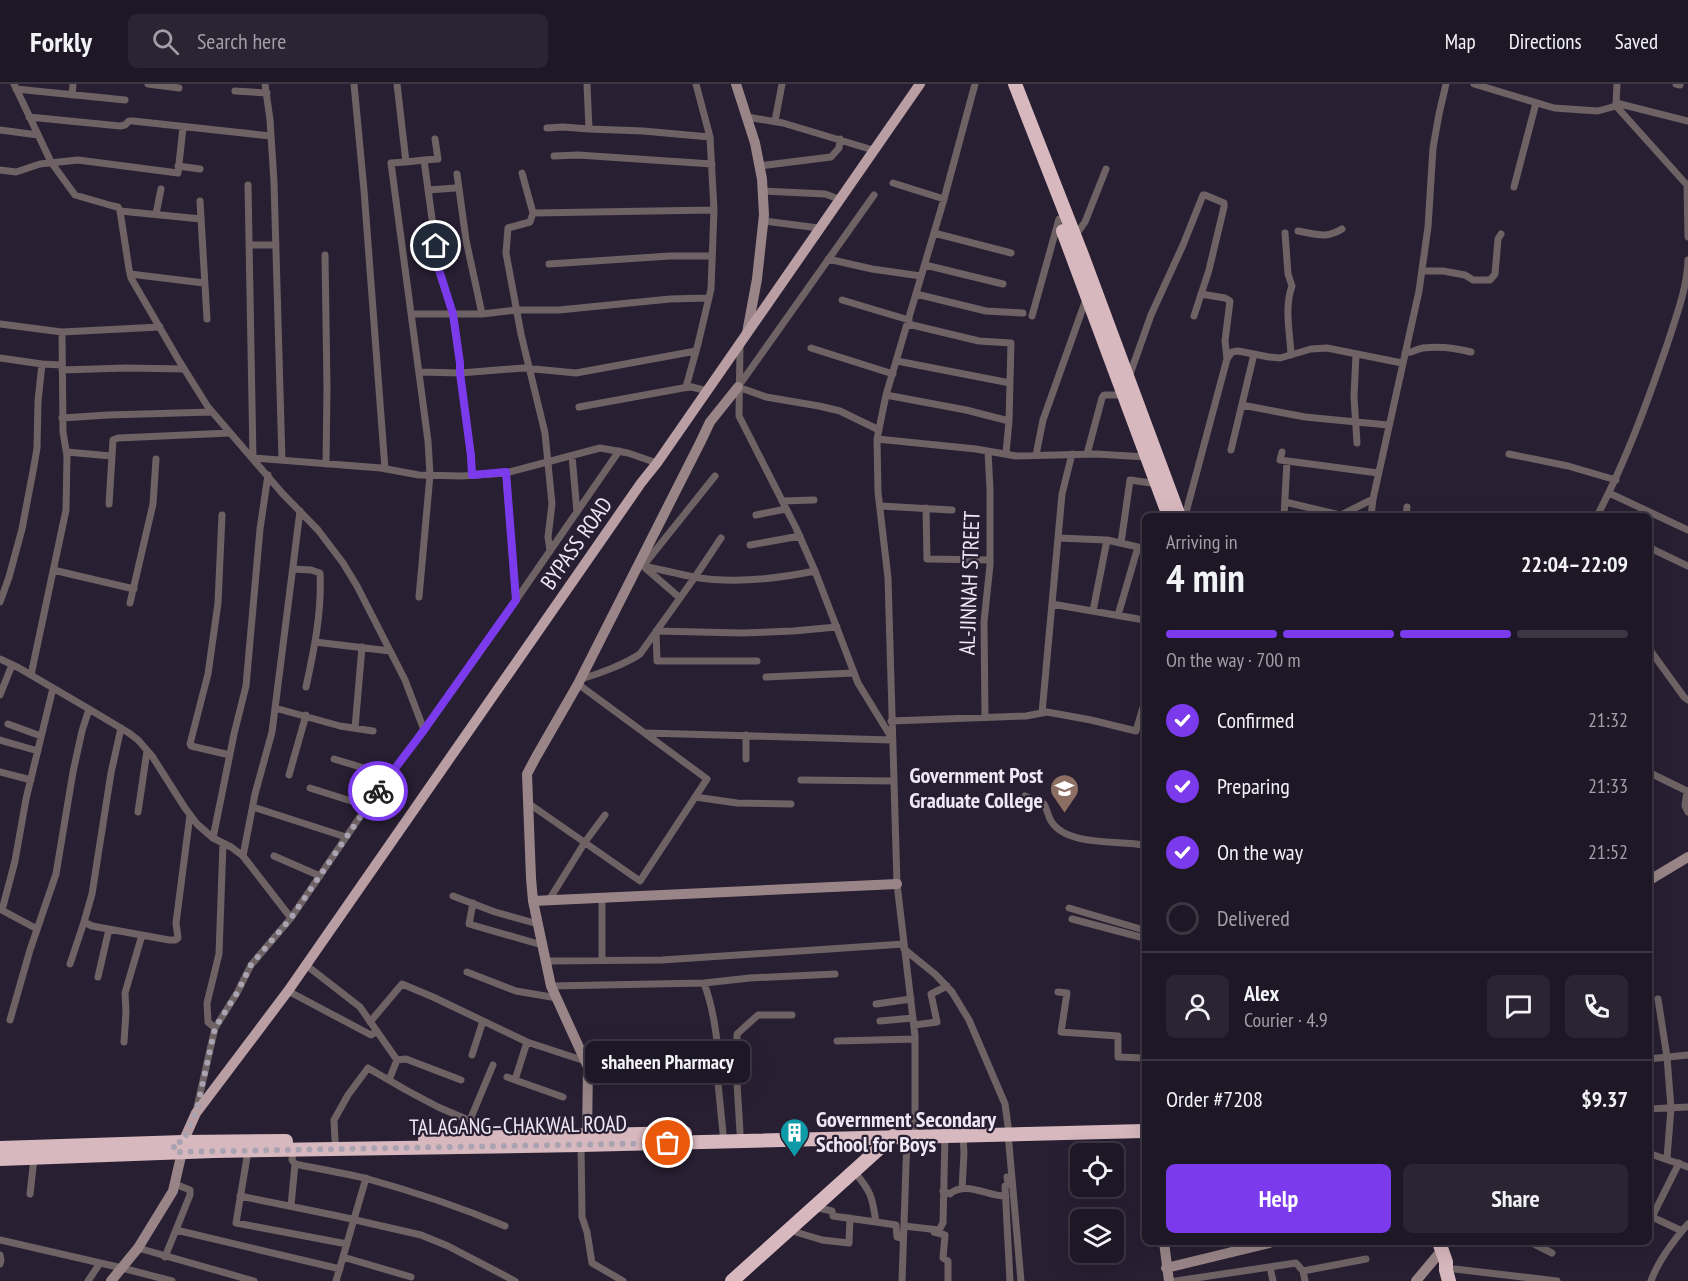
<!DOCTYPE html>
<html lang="en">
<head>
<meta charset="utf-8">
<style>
	body { margin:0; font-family:"PT Sans Narrow",sans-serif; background:#2b2432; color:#f1f3f6; height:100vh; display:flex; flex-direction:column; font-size:22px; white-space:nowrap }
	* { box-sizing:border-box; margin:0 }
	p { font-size:20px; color:#a19fa7 }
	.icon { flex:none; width:33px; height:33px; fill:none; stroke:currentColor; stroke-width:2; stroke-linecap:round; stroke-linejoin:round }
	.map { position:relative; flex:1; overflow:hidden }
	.panel { position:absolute; left:1142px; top:429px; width:510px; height:732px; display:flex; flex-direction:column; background:#1e1726; border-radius:9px; box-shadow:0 6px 24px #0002,0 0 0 2px #3c3643 }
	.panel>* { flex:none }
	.controls { position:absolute; left:1070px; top:1059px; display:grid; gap:12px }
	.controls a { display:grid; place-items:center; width:54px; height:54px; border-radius:9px; background:#1e1726; box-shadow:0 6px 24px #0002,0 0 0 2px #3c3643; font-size:30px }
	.pin { position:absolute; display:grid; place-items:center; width:51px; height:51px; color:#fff; margin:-26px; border:3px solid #fff; border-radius:50%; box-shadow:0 2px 6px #0007 }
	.courier { position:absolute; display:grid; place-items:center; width:60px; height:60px; margin:-30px; border:4px solid #7c3aed; border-radius:50%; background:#fff; color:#222; box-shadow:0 2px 8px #0007 }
	.bubble { position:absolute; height:42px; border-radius:9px; background:#1e1726; box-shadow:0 6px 24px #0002,0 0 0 2px #3c3643; font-size:20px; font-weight:700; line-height:42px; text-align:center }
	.summary em { font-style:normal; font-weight:700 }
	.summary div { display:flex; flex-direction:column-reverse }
	.summary { display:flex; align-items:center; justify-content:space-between; height:102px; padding:0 24px }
	h1 { font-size:39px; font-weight:700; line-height:45px }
	.bar { display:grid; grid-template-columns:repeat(4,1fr); gap:9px 6px; align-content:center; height:72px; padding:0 24px }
	.bar i { height:8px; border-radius:4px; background:#3c3643 }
	.bar .on { background:#7c3aed }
	.bar p { grid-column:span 4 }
	.line { display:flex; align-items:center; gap:15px; padding:0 24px; border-top:2px solid #3c3643 }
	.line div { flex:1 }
	.round { display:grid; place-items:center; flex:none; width:63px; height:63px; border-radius:9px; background:#2b2432 }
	ol { padding:0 24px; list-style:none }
	li { display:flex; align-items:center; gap:18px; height:66px }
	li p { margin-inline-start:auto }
	li .icon { padding:6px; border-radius:50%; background:#7c3aed; color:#fff; stroke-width:4 }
	li:last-child { color:#a19fa7 }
	li i { width:33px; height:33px; border:3px solid #3c3643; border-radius:50% }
	.primary-button { display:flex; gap:12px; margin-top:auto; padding:12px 24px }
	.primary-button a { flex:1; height:69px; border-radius:9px; background:#7c3aed; color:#fff; font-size:24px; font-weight:700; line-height:69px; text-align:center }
	.primary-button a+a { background:#2b2432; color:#f1f3f6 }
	header { display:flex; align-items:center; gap:36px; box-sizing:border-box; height:84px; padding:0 30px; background:#1e1726; border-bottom:2px solid #3c3643 }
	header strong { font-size:28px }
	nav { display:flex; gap:33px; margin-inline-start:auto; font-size:21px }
	.search { width:420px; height:54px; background:#2b2432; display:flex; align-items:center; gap:15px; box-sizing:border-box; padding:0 21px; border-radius:9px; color:#a19fa7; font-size:22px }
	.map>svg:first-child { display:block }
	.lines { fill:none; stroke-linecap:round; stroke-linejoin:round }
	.street { stroke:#6e6264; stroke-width:7 }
	.secondary { stroke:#998588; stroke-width:10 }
	.primary { stroke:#b99fa4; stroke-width:10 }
	.highway { stroke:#d7b8be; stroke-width:14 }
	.done { stroke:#a9a2b1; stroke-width:6; stroke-dasharray:0 10.8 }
	.route { stroke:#7c3aed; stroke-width:8 }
	.labels { text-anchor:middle; stroke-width:4.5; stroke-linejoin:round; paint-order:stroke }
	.street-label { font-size:22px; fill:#efe9f6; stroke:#281f32 }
	.poi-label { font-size:22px; font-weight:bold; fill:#efe9f6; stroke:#281f32; text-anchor:end }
</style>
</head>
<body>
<header>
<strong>Forkly</strong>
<div class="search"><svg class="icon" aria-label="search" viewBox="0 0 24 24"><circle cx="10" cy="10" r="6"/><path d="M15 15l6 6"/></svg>Search here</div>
<nav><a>Map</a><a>Directions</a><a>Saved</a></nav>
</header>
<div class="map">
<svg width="1688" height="1197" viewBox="0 0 1688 1197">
	<rect width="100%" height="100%" fill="#281f32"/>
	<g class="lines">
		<path class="street" d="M14 0 51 78 75 111 113 122 118 123 120 127 129 185 131 194 178 275 208 323 282 409 318 446 343 479 357 502 405 596 424 646
			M148 0 179 4
			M265 0 270 36 274 98 282 376
			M354 0 364 106 385 385
			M397 0 406 78 391 79 428 357 430 391 419 513
			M587 0 589 45 643 47 710 53
			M1474 0 1554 24 1598 27 1616 22
			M1617 0 1616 22 1687 101 1688 153
			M1676 0 1680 1
			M16 5 125 16
			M235 7 267 9
			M72 11 73 0
			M1616 19 1688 37
			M29 33 120 42 125 41 129 37H133L271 52
			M747 33 783 39 873 66
			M775 37 782 0
			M547 44 563 43 589 45
			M0 46 38 51
			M554 72 578 71 712 80
			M424 76 438 75 435 55
			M406 78 424 76 439 186 453 230 460 279V289L471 372 472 391
			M178 82 200 85
			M759 82 831 73 839 64 840 55
			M0 86 16 88 40 80 78 76 178 89 183 43
			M522 89 533 129 714 126
			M457 90 466 156 482 230
			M893 99 944 115
			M248 101 253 374 381 384 419 391 462 392 506 389 600 364 628 369 657 379
			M1514 103 1536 19
			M428 106 455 104
			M763 107 825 110 839 115
			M874 111 738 303 766 313 819 322 840 327 879 346
			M200 117 207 235
			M120 127 201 135
			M533 129 530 138 508 144 506 169 521 250 545 349 552 420 548 453 550 467
			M156 130 161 105
			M764 137 819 144
			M1298 147C1316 150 1326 155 1342 145
			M934 149 1011 169
			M1285 149 1288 190 1292 202C1284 224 1290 248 1291 271
			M1075 152 1085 138 1106 85
			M249 161H276
			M325 171 327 304 326 380
			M828 175 872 185 921 192
			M549 180 670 172H712
			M925 181 1003 200
			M1422 187H1443L1465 191 1473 196H1490L1495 190 1498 155 1501 150
			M130 190 204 199
			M916 210 986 227 1023 229
			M842 216 909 236
			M411 230H482L516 226H559L670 215 709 214
			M1032 232 1059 135
			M0 240 62 248 160 243
			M908 240 979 257 1011 259 1009 337 1006 369
			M740 261 739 332 796 444 815 487 858 599 891 653
			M811 264 893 290
			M1405 269C1412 269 1416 265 1423 264 1439 262 1456 264 1471 268
			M1356 270 1354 313 1357 359
			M0 274 42 280 62 281
			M1227 275 1232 268 1238 267 1269 273 1280 274 1311 265 1327 264 1402 279
			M897 277 1010 299
			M62 286 126 284 184 285
			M420 288 460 289 524 284 576 289 696 267
			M1129 293 1151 231 1183 161 1203 111H1205L1224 119V123L1209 186 1194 232
			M686 303 698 260 711 205 714 126 710 53 696 0
			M886 311 966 326 1009 337
			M1242 321 1305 333 1388 341
			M579 323 683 304 692 303 707 307
			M62 334 108 331 212 328
			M877 355 976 365 1016 372 1096 370 1146 373
			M1231 366 1254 270
			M67 368 111 372
			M1282 368 1280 376 1378 389
			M1087 370 1102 314 1104 311H1124
			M1509 370 1568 382 1616 396
			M1036 371 1043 336 1084 221 1088 215
			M572 372 577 428
			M506 389 516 516
			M1609 409 1688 446
			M1373 415 1419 207 1428 143 1433 64 1439 30 1446 0
			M782 417 814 416
			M1285 418 1340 431
			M109 420 113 356 118 354 230 349
			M880 422 952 426
			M926 424 927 475 990 476
			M222 431 218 519 208 590 190 660 191 662 230 671
			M756 431 786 425
			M1185 432 1227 275 1225 257 1230 217 1225 214 1201 210
			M1284 432 1287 377
			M1339 432 1373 415 1371 432
			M1406 432 1407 423
			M1597 432C1626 377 1647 319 1667 261 1676 233 1687 205 1688 176
			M1058 454 1107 456 1138 463 1118 531
			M1121 459 1130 396 1151 399
			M750 461 800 452
			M1648 463 1688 482
			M640 479 643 482C660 485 677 490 694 493 733 500 776 495 815 487
			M293 485 311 486 320 489C322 528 314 566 306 603
			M53 486 134 505
			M680 514 643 482 715 392
			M0 518 9 493 22 445 34 382 37 364 38 317 42 280
			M130 519 153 420 156 375
			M1052 520 1144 536
			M1093 527 1107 456
			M315 558 390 567
			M1650 566 1684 613 1688 616
			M0 575 19 584 89 625 129 649 138 656 152 672 185 724 197 740 213 754 231 763 243 772 291 834
			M757 577H657L656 547 742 549 793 547 837 543
			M31 591 66 426 67 372 63 348 62 248
			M766 593 854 589
			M581 595C599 590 625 580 640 570L695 493 721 454
			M0 611 12 581
			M275 624 340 642 373 647
			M1042 629 1062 410 1072 370
			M985 633 984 538 990 481V406L988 367
			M891 637 1026 632 1047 628 1091 636 1136 647 1144 620
			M8 640 41 652
			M121 644 111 689 92 810 84 838 92 842 169 856H175L178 854 176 839 190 731
			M355 644 362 563
			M646 649 892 656
			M746 651V675
			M0 656 38 667
			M334 675 390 692
			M0 688 31 696
			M1648 688 1687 707 1685 722 1688 728
			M289 691 306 631
			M801 696 894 697
			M310 704 367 722
			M1025 712 1044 720C1047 725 1048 732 1051 737 1067 763 1119 756 1144 761
			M695 713 737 719 791 720
			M528 719 640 797 707 695 578 600
			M253 723 346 753
			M138 728 147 667
			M213 754 234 650 246 602 260 445 268 391
			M243 772 255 710 272 648 300 427
			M274 772 320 792
			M453 812 495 828 538 840
			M602 814V875
			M549 816 585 758 605 731
			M473 819 469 840 542 861
			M1069 824 1144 846
			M0 825 37 845
			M2 826 15 777 26 715 53 604
			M1072 835 1144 854
			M904 865 936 891 952 908 969 936 1005 1020 1008 1042
			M546 877 662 876 904 860
			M70 880 84 838
			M306 881 360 923 397 976 389 996
			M467 888 516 907 557 914
			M98 893 109 845
			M704 899C713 923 716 948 719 973
			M551 902 704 899 750 894 835 890
			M288 907 371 951 377 947
			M1058 908 1067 909 1061 948 1118 952V973L1144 974
			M1658 915 1667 973 1671 1024 1667 1074
			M876 920 911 915
			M10 936 30 866 56 790 73 688 82 647 89 625
			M880 937 913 934
			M370 938 402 900 433 913 527 958 585 977
			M914 941 937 938 931 910 947 902
			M215 944 208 938 207 919 219 870 223 759
			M837 957 915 955
			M124 958 126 928 125 909 142 851
			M527 958 515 996 563 1013
			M472 971 483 937
			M1648 975 1688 971
			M397 976 406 975 461 996
			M507 993 515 996
			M718 999 723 1049
			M197 1023 215 944 237 909 251 881 291 834 370 718 424 646 494 548 619 367
			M1648 1025 1688 1023
			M470 1036 493 981
			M915 1044V952L897 800 888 494 878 408 877 355 886 311 944 115 975 0
			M740 1048 737 999V950L758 931H792
			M1008 1049 1021 1197
			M335 1056 334 1036 348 1011 368 984 406 1006 438 1023 501 1050
			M581 1061 582 1133 587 1148 592 1179 623 1197
			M293 1066 292 1076 295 1080C319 1085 344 1089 368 1095 415 1108 460 1123 505 1142
			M248 1067 236 1139 347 1160
			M1648 1069 1688 1083
			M854 1087C871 1108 872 1111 876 1138L896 1141 897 1153 903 1155
			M1007 1093 1008 1100 1005 1102 1010 1197
			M962 1105 964 1069 963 1051
			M943 1107 950 1110C965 1096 989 1113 1006 1112
			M30 1110 34 1074
			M240 1112 338 1132 421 1151 448 1162 515 1197
			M291 1122 295 1080
			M814 1123 832 1127 833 1132 876 1138
			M1648 1131 1682 1147
			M1652 1133 1679 1079
			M904 1142 939 1146 943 1139 945 1052
			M176 1146 340 1185
			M789 1146 822 1156 849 1159 850 1134
			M934 1148 945 1151 943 1174 948 1177V1197
			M0 1156 122 1184 172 1197
			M1530 1158 1552 1169
			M138 1164 254 1197
			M0 1171 1 1176 0 1180
			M165 1173 190 1111V1106L175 1100
			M343 1173 411 1193
			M1270 1183 1273 1197
			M1455 1185 1557 1197
			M1303 1187 1305 1197
			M88 1197 100 1179
			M336 1197 366 1094
			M902 1197 907 1053
			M1176 1197 1296 1179 1303 1187 1366 1175
			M1651 1197C1658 1177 1674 1156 1688 1140"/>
		<path class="secondary" d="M736 0 755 59 762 95 764 131 757 195 747 249
			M1648 797 1688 773
			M533 817 897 800
			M587 1051 588 983 551 902 533 817 531 794 527 690 536 673 578 600 700 359 710 338 738 303
			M1164 1158 1169 1197
			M1166 1184 1273 1158
			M111 1197 138 1164 173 1107 182 1068
			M1416 1197 1442 1166"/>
		<path class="primary" d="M183 1058 196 1029 288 907 641 399 657 379 920 0"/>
		<path class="highway" d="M1015 0 1082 171 1179 432
			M1063 147 1169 432
			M425 1055 685 1049
			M0 1064 183 1058 286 1057
			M0 1075 214 1067 581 1061 1144 1047
			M1439 1158 1446 1178V1186L1449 1197
			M732 1197 893 1052"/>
	</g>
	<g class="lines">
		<path class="done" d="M378 707 291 834 251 881 237 909 215 944 196 1029 183 1058H174V1068L668 1059"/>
		<path class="route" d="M378 707 424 646 516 516 506 388 472 391 471 372 460 289V279L453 230 439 186 436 162"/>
	</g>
	<defs>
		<symbol id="university-pin" viewBox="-11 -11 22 30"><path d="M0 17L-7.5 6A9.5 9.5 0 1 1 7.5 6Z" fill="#8d6e63" stroke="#281f32"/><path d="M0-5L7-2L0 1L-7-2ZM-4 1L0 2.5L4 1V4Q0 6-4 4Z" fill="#fff"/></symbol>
		<symbol id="building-pin" viewBox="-11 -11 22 30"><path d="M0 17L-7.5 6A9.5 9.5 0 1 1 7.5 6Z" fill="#0f9aa8" stroke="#281f32"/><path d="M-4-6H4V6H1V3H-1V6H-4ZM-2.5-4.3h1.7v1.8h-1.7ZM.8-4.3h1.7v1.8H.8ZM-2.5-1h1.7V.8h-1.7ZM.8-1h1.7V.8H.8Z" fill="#fff"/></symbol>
	</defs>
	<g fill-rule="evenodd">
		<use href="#university-pin" x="1048" y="688" width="33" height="45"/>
		<use href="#building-pin" x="778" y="1032" width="33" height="45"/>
	</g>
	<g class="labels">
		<g class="street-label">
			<text transform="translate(576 459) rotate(-55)" y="8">BYPASS ROAD</text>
			<text transform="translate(969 499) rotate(-88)" y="8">AL-JINNAH STREET</text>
			<text transform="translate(518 1041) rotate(-1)" y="8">TALAGANG–CHAKWAL ROAD</text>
		</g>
		<g class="poi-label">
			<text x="1043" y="699">Government Post<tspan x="1043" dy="25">Graduate College</tspan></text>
			<text x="816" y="1043" text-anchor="start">Government Secondary<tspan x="816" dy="25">School for Boys</tspan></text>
		</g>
	</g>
</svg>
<div class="controls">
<a><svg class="icon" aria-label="locate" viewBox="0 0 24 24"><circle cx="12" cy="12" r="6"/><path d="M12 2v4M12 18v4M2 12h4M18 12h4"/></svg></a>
<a><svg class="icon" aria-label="layers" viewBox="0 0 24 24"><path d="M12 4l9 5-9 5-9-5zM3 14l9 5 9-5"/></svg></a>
</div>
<div class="pin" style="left:668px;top:1059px;background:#ea580c"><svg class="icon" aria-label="bag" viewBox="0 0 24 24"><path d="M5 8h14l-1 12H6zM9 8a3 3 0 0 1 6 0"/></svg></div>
<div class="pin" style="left:436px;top:162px;background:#1f2937"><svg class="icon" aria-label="home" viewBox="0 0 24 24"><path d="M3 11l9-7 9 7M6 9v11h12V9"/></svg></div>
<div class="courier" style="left:378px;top:707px"><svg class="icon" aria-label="bike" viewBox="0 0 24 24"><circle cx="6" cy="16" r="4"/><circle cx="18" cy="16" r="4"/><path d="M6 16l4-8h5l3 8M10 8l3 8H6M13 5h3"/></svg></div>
<div class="bubble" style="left:585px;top:957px;width:165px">shaheen Pharmacy</div>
<section class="panel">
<div class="summary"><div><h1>4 min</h1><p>Arriving in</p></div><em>22:04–22:09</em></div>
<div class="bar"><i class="on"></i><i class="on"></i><i class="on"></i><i></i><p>On the way · 700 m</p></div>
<ol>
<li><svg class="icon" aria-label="check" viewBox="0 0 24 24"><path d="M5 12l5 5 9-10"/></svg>Confirmed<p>21:32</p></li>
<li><svg class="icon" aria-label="check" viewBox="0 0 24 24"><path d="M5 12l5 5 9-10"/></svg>Preparing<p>21:33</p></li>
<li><svg class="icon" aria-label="check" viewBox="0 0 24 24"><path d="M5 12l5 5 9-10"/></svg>On the way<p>21:52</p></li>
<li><i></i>Delivered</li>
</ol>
<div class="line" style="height:108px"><a class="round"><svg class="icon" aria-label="person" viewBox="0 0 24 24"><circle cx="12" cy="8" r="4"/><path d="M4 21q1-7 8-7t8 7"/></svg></a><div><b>Alex</b><p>Courier · 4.9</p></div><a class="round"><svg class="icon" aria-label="chat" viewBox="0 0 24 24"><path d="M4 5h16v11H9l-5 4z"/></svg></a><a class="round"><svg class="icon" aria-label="phone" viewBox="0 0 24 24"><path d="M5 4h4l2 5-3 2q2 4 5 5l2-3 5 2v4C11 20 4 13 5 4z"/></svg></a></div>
<div class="line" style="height:78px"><div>Order #7208</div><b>$9.37</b></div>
<div class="primary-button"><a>Help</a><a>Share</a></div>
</section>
</div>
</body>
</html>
